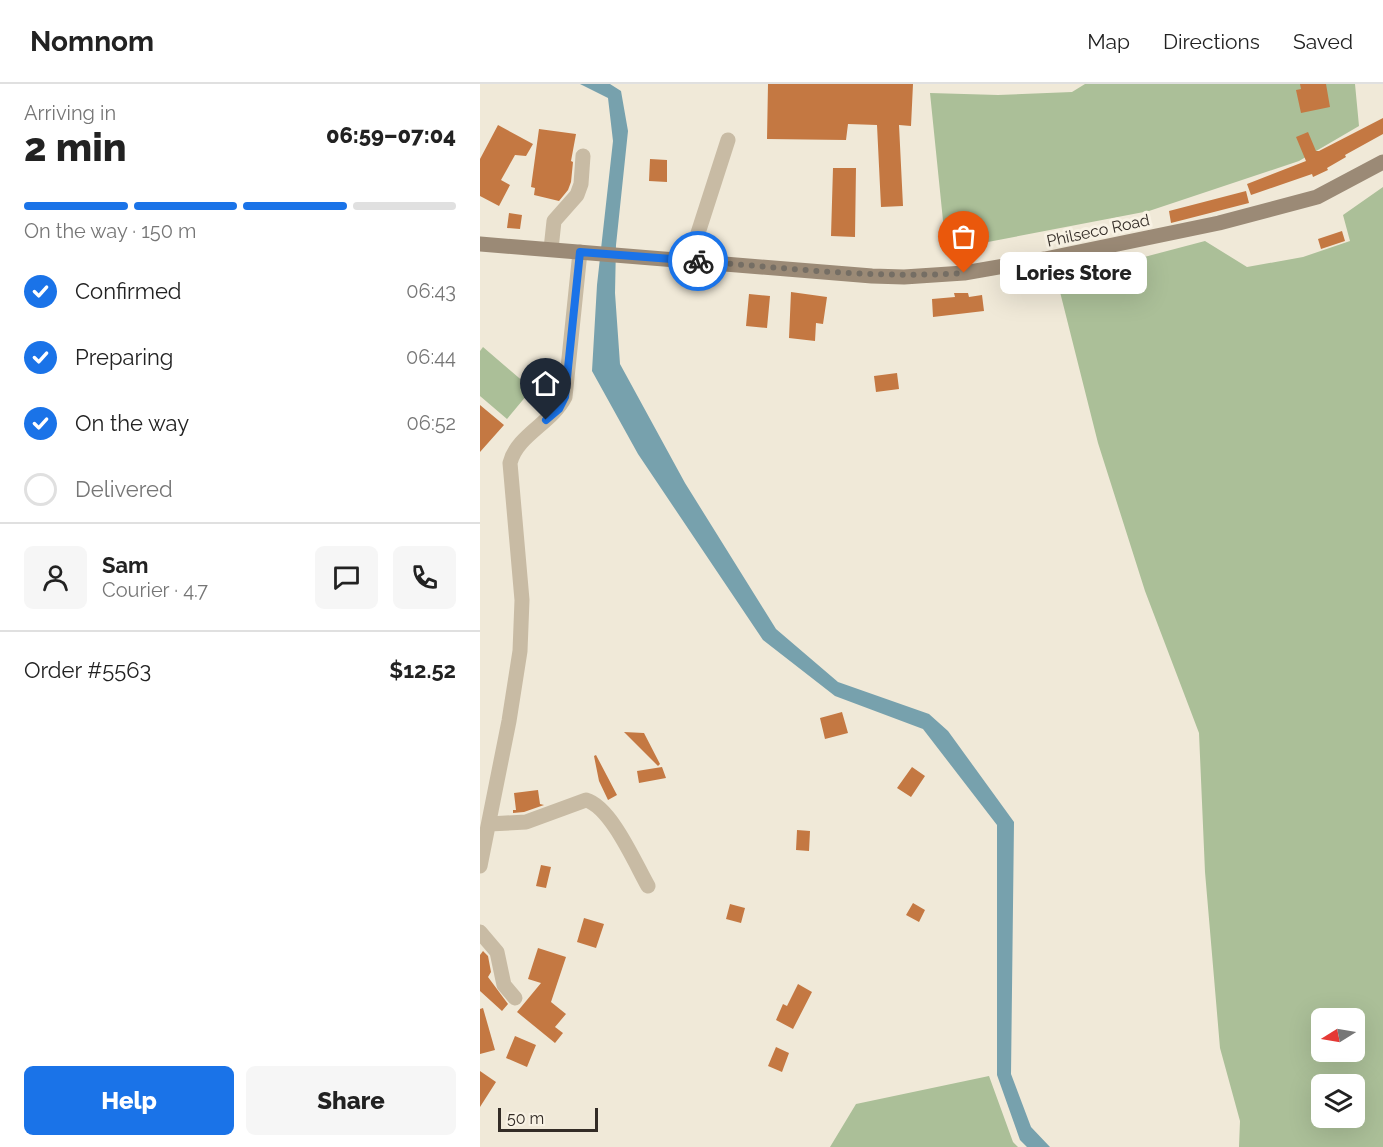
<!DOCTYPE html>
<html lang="en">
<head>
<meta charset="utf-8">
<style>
	body { margin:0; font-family:Raleway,sans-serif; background:#f6f6f6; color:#222; height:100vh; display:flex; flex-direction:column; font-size:22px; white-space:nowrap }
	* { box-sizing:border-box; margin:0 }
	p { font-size:20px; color:#767676 }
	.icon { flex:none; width:33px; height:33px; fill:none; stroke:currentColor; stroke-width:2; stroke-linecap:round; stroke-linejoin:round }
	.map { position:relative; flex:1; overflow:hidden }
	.details { display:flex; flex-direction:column; background:#fff; width:480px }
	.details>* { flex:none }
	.needle { width:39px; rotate:259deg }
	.controls { position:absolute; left:831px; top:924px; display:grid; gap:12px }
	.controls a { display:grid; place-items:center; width:54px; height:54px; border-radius:9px; background:#fff; box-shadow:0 6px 24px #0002; font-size:30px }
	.scale { position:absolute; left:18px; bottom:15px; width:100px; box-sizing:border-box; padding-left:6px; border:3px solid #332c26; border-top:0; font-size:16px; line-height:21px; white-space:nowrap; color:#332c26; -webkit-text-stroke:4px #f8f2e4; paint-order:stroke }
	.pin { position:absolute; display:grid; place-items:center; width:51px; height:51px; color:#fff; margin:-62px -26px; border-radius:50% 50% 50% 0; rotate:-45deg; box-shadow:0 0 6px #0007 }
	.pin .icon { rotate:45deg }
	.courier { position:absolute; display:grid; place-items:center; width:60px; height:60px; margin:-30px; border:4px solid #1a73e8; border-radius:50%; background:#fff; color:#222; box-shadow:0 2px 8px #0007 }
	.bubble { position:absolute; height:42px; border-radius:9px; background:#fff; box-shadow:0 6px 24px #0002; font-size:20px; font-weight:800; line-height:42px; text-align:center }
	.overview em { font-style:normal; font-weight:800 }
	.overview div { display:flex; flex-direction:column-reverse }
	.overview { display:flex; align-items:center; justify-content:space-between; height:102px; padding:0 24px }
	h1 { font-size:39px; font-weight:800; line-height:45px }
	.bar { display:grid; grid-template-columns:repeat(4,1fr); gap:9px 6px; align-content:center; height:72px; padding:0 24px }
	.bar i { height:8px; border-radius:4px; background:#e0e0e0 }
	.bar .current { background:#1a73e8 }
	.bar p { grid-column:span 4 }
	.line { display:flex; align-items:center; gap:15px; padding:0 24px; border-top:2px solid #e0e0e0 }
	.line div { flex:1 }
	.round { display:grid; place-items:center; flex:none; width:63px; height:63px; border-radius:9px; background:#f6f6f6 }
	ol { padding:0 24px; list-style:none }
	li { display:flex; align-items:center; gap:18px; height:66px }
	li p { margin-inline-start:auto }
	li .icon { padding:6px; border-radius:50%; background:#1a73e8; color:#fff; stroke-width:4 }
	li:last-child { color:#767676 }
	li i { width:33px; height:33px; border:3px solid #e0e0e0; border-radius:50% }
	.cta { display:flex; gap:12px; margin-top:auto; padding:12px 24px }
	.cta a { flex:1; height:69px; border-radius:9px; background:#1a73e8; color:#fff; font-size:24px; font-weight:800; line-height:69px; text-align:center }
	.cta a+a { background:#f6f6f6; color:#222 }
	header { display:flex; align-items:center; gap:36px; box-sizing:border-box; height:84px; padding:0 30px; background:#fff; border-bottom:2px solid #e0e0e0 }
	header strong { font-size:28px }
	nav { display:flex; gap:33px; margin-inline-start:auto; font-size:21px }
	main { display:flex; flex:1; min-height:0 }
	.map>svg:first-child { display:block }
	.green { fill:#abbf98; fill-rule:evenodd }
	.water { fill:#77a1ad }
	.building { fill:#c47842 }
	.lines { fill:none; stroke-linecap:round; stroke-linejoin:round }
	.street { stroke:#c8bba4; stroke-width:15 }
	.secondary { stroke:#9b8a76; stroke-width:15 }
	.done { stroke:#756e64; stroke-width:6; stroke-dasharray:0 10.8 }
	.route { stroke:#1a73e8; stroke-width:8 }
	.labels { text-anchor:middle; stroke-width:6; stroke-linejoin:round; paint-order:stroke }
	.street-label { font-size:16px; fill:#332c26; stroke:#f8f2e4 }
</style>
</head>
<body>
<header>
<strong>Nomnom</strong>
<nav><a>Map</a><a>Directions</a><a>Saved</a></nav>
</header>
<main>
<section class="details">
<div class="overview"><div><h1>2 min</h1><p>Arriving in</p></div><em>06:59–07:04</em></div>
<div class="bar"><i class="current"></i><i class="current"></i><i class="current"></i><i></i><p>On the way · 150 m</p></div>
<ol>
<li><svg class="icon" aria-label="check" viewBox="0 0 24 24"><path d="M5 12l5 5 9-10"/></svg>Confirmed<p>06:43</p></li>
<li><svg class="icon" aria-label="check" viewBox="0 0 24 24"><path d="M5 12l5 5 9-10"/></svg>Preparing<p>06:44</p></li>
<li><svg class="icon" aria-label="check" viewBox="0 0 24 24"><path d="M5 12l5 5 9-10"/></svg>On the way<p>06:52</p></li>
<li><i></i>Delivered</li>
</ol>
<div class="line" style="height:108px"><a class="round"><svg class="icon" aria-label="person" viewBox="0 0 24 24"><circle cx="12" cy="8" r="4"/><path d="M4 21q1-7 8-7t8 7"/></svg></a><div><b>Sam</b><p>Courier · 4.7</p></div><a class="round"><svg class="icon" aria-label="chat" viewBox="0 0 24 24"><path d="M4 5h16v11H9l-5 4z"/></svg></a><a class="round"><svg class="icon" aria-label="phone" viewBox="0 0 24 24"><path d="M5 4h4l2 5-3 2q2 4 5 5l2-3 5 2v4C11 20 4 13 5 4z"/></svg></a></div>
<div class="line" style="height:78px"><div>Order #5563</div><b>$12.52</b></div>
<div class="cta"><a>Help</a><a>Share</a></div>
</section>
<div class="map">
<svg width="903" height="1063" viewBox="0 0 903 1063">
	<rect width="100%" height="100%" fill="#f0e9d8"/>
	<path class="green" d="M605 0H875L879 42 819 77 669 127 466 166 450 9 518 11 592 8Z
		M903 103V1063H759L760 1037 740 964 725 788 719 649 665 507 618 359 577 196 725 157 767 183 823 173 870 157 863 131ZM874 934V968H842V934ZM874 1000V1034H842V1000Z
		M3 263 52 305 27 335 0 312V267Z
		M509 992 533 1058 538 1063H350L376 1020Z"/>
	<path class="water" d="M100 0H130L141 7 148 47 136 161 135 209 140 280 205 399 296 545 358 598 449 630 468 647 534 738 531 990 551 1043 570 1063H547L540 1056 517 991V741L443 645 355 612 283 556 158 370 112 287 117 201 133 57 128 14Z"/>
	<path class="building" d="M288 0H433L431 42 419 41 423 122 401 123 397 41 368 40 366 56 287 55Z
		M820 0H846L850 23 821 29 816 6 821 5Z
		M903 34V50L865 71 866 73 847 84 848 86 833 93 832 90 771 111 767 100 826 77 816 53 828 48 836 67H839Z
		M18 41 53 60 46 72 35 71 21 96 30 101 19 122 0 112V75Z
		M59 45 96 50 91 77 93 78 91 98 88 106 79 117 54 111 55 104 51 103Z
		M170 75 187 76V98L169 97Z
		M353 84H376L375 153 351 152Z
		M766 107 769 119 691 139 689 127Z
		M29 129 42 131 40 145 27 144Z
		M862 147 865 157 841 165 838 155Z
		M311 208 347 213 343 240 336 239 335 257 309 254Z
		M474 209H488L489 213 502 211 504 227 453 233 452 215 475 213Z
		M269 210 290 212 287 244 266 242Z
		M417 289 419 305 396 308 394 292Z
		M0 321 24 341 0 368Z
		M362 628 368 649 345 655 340 634Z
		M144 648 164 649 180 680 178 682Z
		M116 671 137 711 128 716 119 697 114 672Z
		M182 683 186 694 159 699 157 687Z
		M432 683 445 692 431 713 417 704Z
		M58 706 60 720 64 721 44 728 33 729V726H36L34 709Z
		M317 746 330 747 329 767 316 766Z
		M61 781 71 783 66 804 56 802Z
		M433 819 445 826 439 838 426 831Z
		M250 820 265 824 261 839 246 835Z
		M104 834 124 840 116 864 97 858Z
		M58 864 86 873 71 918 86 930 75 943 83 949 75 959 37 928 61 899 48 895Z
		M3 867 8 872 11 888 8 893 28 920 22 927 0 907V871Z
		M318 900 332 908 313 945 296 936 303 920 307 922Z
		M3 924 15 966 0 970V925Z
		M35 952 56 961 47 983 26 974Z
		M296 963 309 969 302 988 288 982Z
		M0 987 16 998 0 1023Z"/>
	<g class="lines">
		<path class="street" d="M71 165 74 137 97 111 101 100 103 72
			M209 177 248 56
			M9 740 46 738 106 716C131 723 155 779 168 802
			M0 782 29 637 40 567 42 516 30 379C37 351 72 339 85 313L100 168
			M0 848 17 868 24 901 35 914"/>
		<path class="secondary" d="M0 160 392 192 424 193 484 189 565 175 739 139 837 113 903 78"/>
	</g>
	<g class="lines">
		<path class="done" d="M218 177C306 184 395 195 484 189"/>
		<path class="route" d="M66 336 79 325 85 313 100 168 218 177"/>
	</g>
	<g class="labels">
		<g class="street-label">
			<text transform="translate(618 146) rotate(-12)" y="6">Philseco Road</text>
		</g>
	</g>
</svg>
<div class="controls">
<a><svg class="needle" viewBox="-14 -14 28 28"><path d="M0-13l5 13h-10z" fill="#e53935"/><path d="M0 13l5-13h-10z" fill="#767676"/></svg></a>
<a><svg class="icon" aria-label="layers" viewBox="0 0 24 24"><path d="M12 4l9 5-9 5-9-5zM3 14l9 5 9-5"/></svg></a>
</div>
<div class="scale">50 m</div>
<div class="pin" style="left:484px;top:189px;background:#ea580c"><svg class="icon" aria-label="bag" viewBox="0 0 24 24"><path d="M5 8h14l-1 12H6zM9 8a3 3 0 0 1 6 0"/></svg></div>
<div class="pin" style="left:66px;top:336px;background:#1f2937"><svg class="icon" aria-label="home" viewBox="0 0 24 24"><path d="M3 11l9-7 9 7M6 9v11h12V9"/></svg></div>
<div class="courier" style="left:218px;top:177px"><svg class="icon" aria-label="bike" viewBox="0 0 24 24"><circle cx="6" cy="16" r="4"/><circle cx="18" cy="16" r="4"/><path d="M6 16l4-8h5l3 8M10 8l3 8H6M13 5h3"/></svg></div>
<div class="bubble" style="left:520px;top:168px;width:147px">Lories Store</div>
</div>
</main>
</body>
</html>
